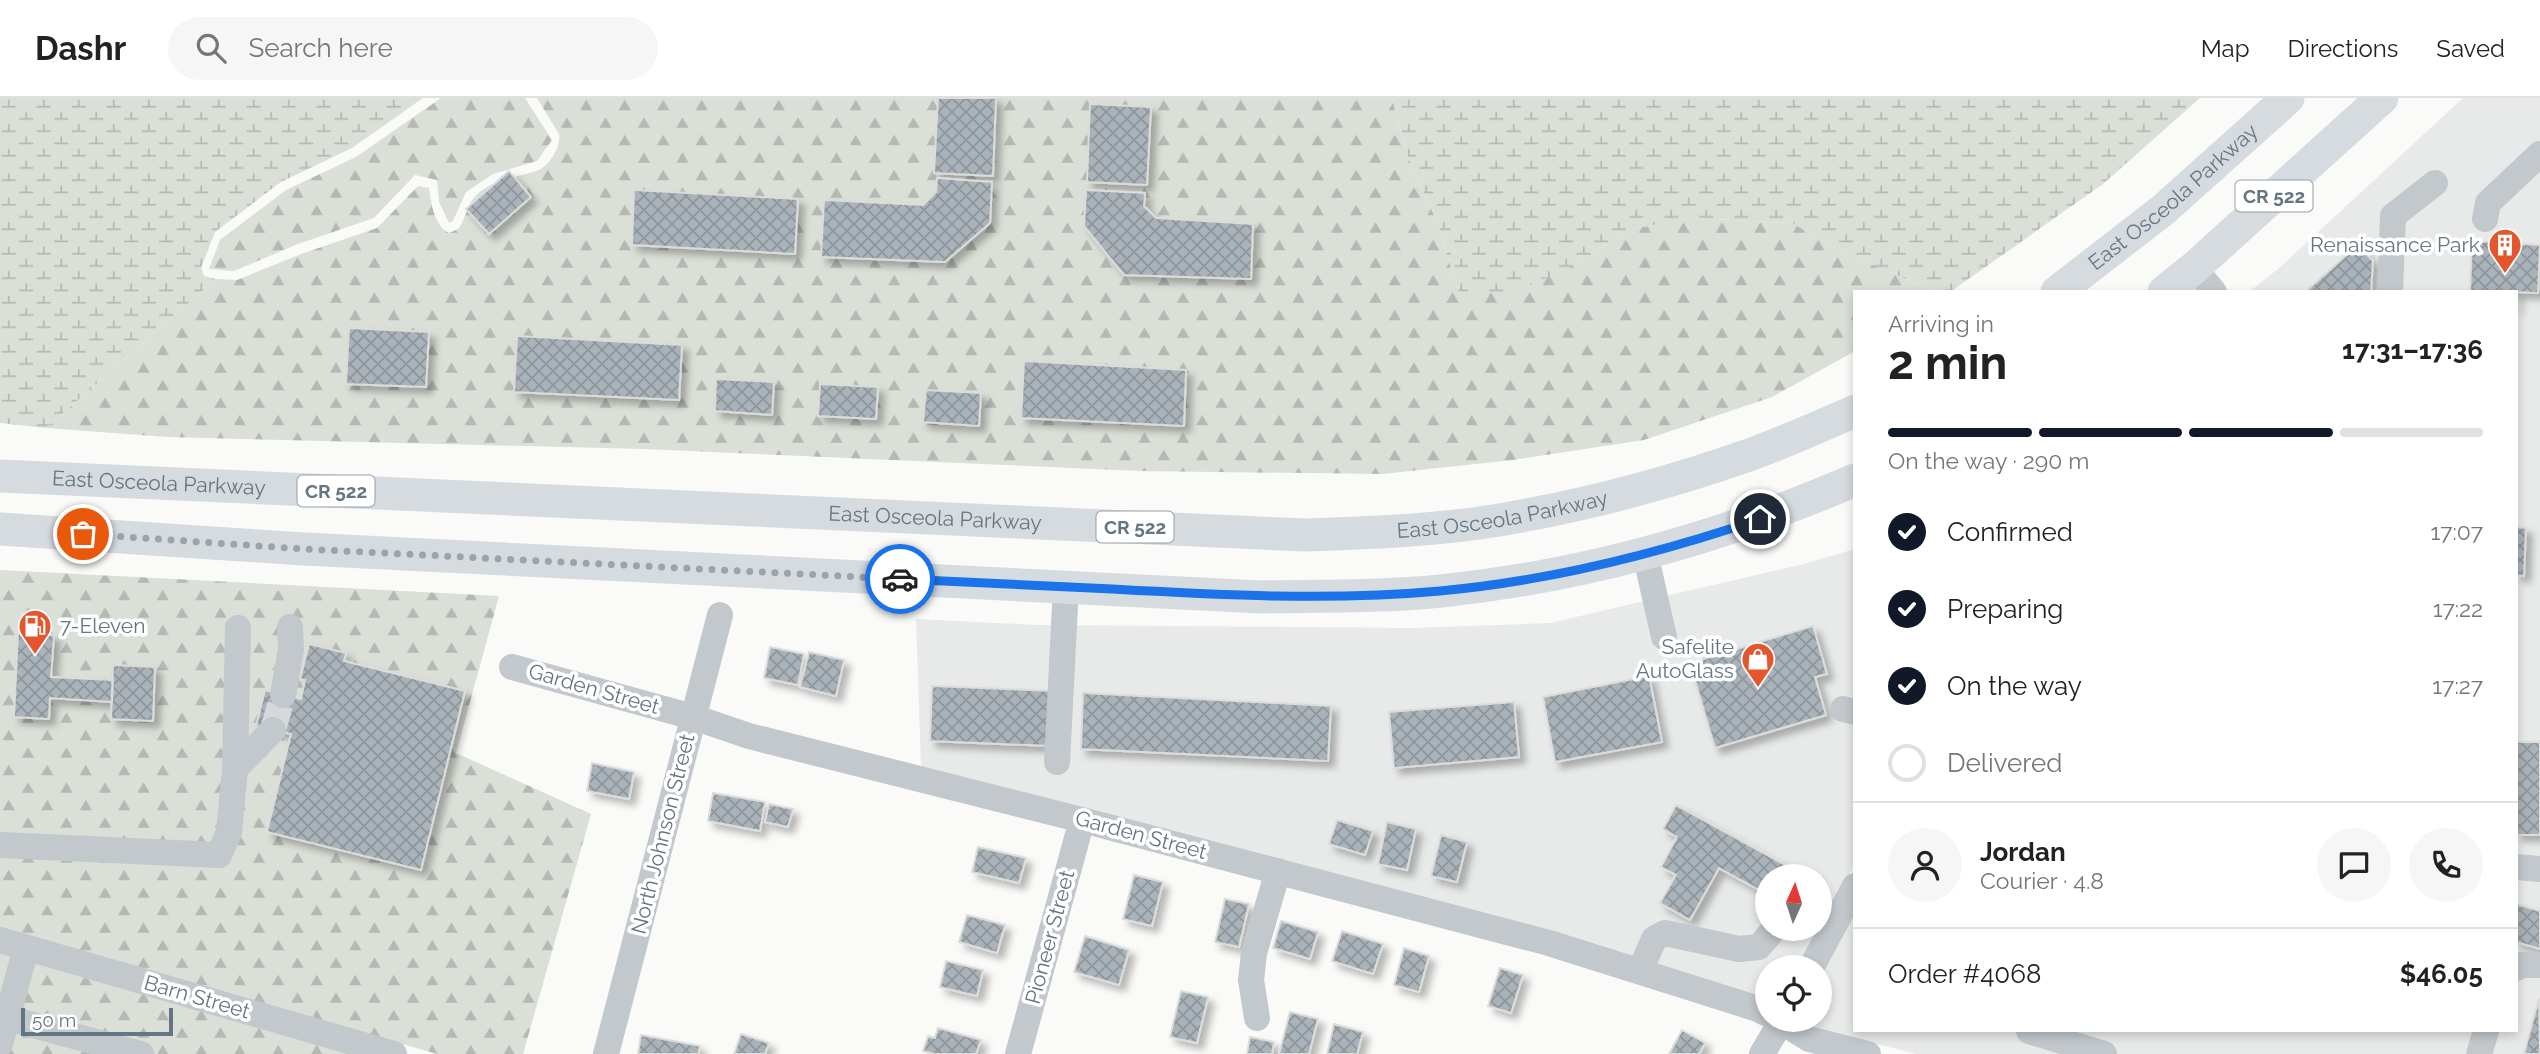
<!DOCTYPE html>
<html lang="en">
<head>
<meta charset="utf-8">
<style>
	body { margin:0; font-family:Raleway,sans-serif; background:#f6f6f6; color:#222; height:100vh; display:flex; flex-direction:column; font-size:26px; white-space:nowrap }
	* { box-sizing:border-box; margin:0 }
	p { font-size:23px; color:#767676 }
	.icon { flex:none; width:38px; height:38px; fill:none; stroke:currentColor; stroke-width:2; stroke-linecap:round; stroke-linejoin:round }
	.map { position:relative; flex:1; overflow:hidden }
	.panel { position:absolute; left:1853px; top:192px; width:665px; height:742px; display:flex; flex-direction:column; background:#fff; border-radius:0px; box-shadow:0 4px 10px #0003 }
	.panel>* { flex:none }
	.needle { width:46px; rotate:3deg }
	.buttons { position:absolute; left:1755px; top:766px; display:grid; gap:14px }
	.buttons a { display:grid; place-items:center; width:77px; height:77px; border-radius:50%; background:#fff; box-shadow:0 4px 10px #0003; font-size:35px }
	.scale { position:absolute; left:21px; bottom:18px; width:152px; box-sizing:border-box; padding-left:7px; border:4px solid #657683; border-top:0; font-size:19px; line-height:24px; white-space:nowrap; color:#657683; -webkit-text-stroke:5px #fff; paint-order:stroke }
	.pin { position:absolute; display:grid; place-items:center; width:60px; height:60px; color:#fff; margin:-30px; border:4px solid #fff; border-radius:50%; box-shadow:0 2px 7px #0007 }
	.courier { position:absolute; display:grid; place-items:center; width:70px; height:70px; margin:-35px; border:5px solid #1a73e8; border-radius:50%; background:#fff; color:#222; box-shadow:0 2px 9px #0007 }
	.overview em { font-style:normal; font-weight:700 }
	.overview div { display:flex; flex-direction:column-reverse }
	.overview { display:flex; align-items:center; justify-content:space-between; height:119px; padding:0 35px }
	h1 { font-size:46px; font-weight:700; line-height:52px }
	.bar { display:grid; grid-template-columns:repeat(4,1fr); gap:10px 7px; align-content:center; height:84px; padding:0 35px }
	.bar i { height:9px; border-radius:5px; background:#e0e0e0 }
	.bar .active { background:#111827 }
	.bar p { grid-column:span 4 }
	.line { display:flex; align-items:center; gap:18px; padding:0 35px; border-top:2px solid #e0e0e0 }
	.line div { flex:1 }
	.round { display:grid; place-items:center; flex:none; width:74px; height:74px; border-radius:37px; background:#f6f6f6 }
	ol { padding:0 35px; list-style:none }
	li { display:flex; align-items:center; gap:21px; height:77px }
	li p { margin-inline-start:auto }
	li .icon { padding:7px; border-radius:50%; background:#111827; color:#fff; stroke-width:4 }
	li:last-child { color:#767676 }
	li i { width:38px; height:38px; border:4px solid #e0e0e0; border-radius:50% }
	header { display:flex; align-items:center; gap:42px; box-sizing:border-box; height:98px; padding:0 35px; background:#fff; border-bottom:2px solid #e0e0e0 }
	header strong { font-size:33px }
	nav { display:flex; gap:38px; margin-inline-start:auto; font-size:24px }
	.search { width:490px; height:63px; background:#f6f6f6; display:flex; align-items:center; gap:18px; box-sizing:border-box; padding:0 24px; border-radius:38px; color:#767676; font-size:26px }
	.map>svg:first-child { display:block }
	.built { fill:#e8e9e9 }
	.forest { fill:url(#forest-firs) }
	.wetland { fill:url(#wetland-marsh) }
	.building { fill:url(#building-cross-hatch); stroke:#dcdcda; stroke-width:2; filter:url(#shadow) }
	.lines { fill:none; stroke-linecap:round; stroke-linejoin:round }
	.minor-tunnel { stroke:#d5d9db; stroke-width:26; stroke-dasharray:26 13; stroke-linecap:butt }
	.minor { stroke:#c3c8cc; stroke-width:26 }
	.major { stroke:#d6dbdf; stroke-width:33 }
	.done { stroke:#99a4ac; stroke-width:7; stroke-dasharray:0 12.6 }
	.route { stroke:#1a73e8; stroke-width:9 }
	.labels { text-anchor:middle; stroke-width:7; stroke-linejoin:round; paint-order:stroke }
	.shield { fill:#fff; stroke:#939fa8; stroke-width:2 }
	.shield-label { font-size:19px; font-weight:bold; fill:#657683 }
	.street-label { font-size:21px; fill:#657683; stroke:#fff }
	.poi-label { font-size:21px; fill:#657683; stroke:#fff; text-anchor:end }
</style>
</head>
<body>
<header>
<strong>Dashr</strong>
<div class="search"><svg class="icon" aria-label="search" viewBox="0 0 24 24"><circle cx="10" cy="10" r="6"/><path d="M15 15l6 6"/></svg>Search here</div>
<nav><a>Map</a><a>Directions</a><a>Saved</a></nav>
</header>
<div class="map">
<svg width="2540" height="956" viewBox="0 0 2540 956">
	<defs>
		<pattern id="forest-firs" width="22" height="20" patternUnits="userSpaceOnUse" patternTransform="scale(1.75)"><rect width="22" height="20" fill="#dadfd7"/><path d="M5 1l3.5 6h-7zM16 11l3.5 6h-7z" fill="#b4b9b4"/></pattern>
		<pattern id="wetland-marsh" width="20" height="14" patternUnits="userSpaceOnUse" patternTransform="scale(1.75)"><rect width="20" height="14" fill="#dadfd7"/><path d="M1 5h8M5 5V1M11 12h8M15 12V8" fill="none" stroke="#b4b9b4"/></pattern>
		<pattern id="building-cross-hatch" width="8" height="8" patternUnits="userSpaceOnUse" patternTransform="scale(1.75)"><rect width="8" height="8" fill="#aab3b9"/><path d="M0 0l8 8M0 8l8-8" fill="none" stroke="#8e969c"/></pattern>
		<filter id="shadow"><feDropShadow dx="6" dy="6" stdDeviation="3.5" flood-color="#0004"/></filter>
	</defs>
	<rect width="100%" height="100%" fill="#fafaf8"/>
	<path class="built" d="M2463 0H2540V956H1917L1812 930 1801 922H1820V875L1855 810V933H2516V194H2249L2278 171Z
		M1855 451V765L1820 830V779H1768V831H1819L1798 870H1768L1767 903 921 669 916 521 1039 527 1413 530 1550 525 1804 466Z"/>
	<path class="forest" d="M441 0H525L552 42 537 63 493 76 466 94 453 123 449 125 439 104 437 82 415 77 374 120 298 146 234 173 209 171 220 142 286 92 356 59Z
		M537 0H1392L1408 59 1438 126 1458 193 1577 166 1631 131 1693 120 1792 125 1847 156 1937 194H1855V253L1772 299 1644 342 1513 362 1382 376 1140 373 644 351 167 339 46 330 216 181 237 182 301 156 377 130 418 88 429 90C431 105 434 127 449 135L458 131C465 123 466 110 473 101 488 81 517 80 539 72 549 68 562 47 559 36Z
		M0 472 499 498 456 655 591 716 523 956H437L0 830Z
		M0 855 352 956H0Z"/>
	<path class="wetland" d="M0 0H423L352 50 281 84 215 134 201 170 204 178 216 181 46 330 0 325Z
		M1392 0H2200L2103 86 1950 194H1937L1847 156 1792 125 1693 120 1631 131 1577 166 1510 196 1458 193 1438 126 1408 59Z"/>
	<path class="building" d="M938 0H996L993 78 934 75Z
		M1090 6 1151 9 1147 87 1087 84Z
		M509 73 531 99 489 136 466 111Z
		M937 80 992 84 990 125 945 164 821 159 824 102 923 107 936 94Z
		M634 92 798 101 795 156 632 147Z
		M1086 92 1145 95 1144 108 1156 120 1253 126 1251 181 1124 177 1084 128Z
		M2472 143 2540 147 2538 195 2517 194 2516 212V194H2470Z
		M2358 147 2373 163 2371 194H2305Z
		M349 230 429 234 426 289 346 286Z
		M517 238 682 247 679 302 514 294Z
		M1024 263 1186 272 1184 328 1021 320Z
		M716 281 774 284 772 317 715 313Z
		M820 286 878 289 876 321 818 318Z
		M926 292 981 295 979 328 923 324Z
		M2516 429 2526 430 2524 478 2516 477Z
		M1813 528 1827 576 1815 579 1826 617 1715 650 1690 565Z
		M18 535 54 537 51 579 113 582 112 604 50 600 49 621 14 619Z
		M309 546 346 555 344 563 465 593 421 772 267 734 291 636 256 628 265 592 301 601 305 582 300 581Z
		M770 549 804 556 798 587 764 580Z
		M809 554 844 562 836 598 800 589Z
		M113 567 155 569 153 623 111 621Z
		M1649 578 1662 644 1555 664 1543 599Z
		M932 588 1054 593 1051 648 930 643Z
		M1083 595 1331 608 1328 663 1081 651Z
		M1514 604 1519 659 1394 670 1389 614Z
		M2516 644H2540V737H2516Z
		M592 665 634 674 629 701 587 693Z
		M713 695 765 704 760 733 708 723Z
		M769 706 793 711 788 729 765 724Z
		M1676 707 1791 770 1786 779H1768V797L1719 770 1690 822 1660 805 1676 777 1661 769 1677 739 1663 731Z
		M1337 722 1373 733 1365 757 1329 746Z
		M1387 724 1416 731 1407 772 1378 766Z
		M1441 737 1467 744 1457 784 1431 778Z
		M978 749 1026 760 1019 785 972 774Z
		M1134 777 1163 784 1152 828 1123 821Z
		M1225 801 1249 806 1239 849 1215 844Z
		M2516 806 2540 813V851L2516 844Z
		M967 817 1005 827 997 855 959 844Z
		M1281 823 1318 834 1310 861 1273 850Z
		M1342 833 1383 846 1373 876 1332 863Z
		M1085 838 1129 852 1119 887 1074 874Z
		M1404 850 1429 858 1419 894 1394 887Z
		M946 863 983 872 977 898 940 889Z
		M1500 870 1523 877 1511 915 1488 908Z
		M1181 893 1208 899 1197 945 1170 939Z
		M2539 900 2540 956H2524Z
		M1290 914 1318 921 1309 956H1279Z
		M1334 926 1363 934 1357 956H1327Z
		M938 930 981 942 976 956H934L923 953 928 938 935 940Z
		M1682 932 1705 945 1699 956H1669Z
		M741 936 769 945 765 956H734Z
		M641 937 700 948 698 956H638Z
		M1250 939 1274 944 1272 956H1247Z"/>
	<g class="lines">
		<path class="minor-tunnel" d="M273 632 283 597"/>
		<path class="minor" d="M2485 121 2488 105 2540 56
			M2194 170 2214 194
			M2390 194 2393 118 2435 85
			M1645 455 1664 539
			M512 569 693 619 749 638 1082 722 1549 845 1755 910 1768 916
			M283 597 291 551 290 529
			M1843 611 1855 614
			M1057 664 1066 488
			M235 671 273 632
			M0 747 219 757 229 734 235 671 238 530
			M2516 769 2540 771
			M0 842 394 956
			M1811 870 1855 788
			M2516 870 2522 867H2540
			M1640 873 1654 841 1665 835 1739 851 1759 849 1774 831
			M7 920 141 956
			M1257 920 1251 882 1254 855 1278 773
			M1779 922 1809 941 1868 956
			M2029 933 2104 956
			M0 946 26 850
			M606 956 720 517
			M1018 956 1082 722
			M1762 956 1782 922
			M2479 956 2486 933"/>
		<g class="major">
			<path id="s1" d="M2057 194 2163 112 2288 0"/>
			<path d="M2164 194 2194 170 2382 0"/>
			<path id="s2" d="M0 378 1305 437C1363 435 1422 433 1480 425 1572 411 1664 387 1752 356 1787 343 1821 328 1855 313"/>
			<path d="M0 431 304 451 1261 499C1321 498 1381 499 1441 493 1585 478 1723 439 1855 382"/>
		</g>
	</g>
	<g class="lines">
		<path class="done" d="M83 436 304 451 900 481"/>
		<path class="route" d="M900 481C970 484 1041 487 1112 491 1221 497 1330 503 1440 493 1549 483 1657 456 1760 421"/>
	</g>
	<defs>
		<symbol id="building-pin" viewBox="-11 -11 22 30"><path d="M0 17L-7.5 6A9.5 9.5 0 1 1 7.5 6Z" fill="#e4572e" stroke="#fff"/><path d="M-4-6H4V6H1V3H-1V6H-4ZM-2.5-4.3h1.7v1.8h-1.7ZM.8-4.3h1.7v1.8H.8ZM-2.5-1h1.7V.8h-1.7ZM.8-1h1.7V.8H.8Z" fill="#fff"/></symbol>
		<symbol id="fuel-pin" viewBox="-11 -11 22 30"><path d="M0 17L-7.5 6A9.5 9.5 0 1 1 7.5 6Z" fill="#e4572e" stroke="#fff"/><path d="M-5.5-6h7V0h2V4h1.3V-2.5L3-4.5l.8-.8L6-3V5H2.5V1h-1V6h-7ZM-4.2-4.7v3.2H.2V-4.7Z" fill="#fff"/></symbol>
		<symbol id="shop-pin" viewBox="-11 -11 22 30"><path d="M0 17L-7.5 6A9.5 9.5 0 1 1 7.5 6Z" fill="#e4572e" stroke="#fff"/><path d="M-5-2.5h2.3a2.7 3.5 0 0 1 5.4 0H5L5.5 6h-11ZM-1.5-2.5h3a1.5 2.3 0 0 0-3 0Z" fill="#fff"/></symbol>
	</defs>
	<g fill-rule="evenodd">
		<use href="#building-pin" x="2486" y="128" width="38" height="52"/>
		<use href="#fuel-pin" x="16" y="509" width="38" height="52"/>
		<use href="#shop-pin" x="1739" y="542" width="38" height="52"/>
	</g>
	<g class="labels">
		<g class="shield">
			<rect x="2235.5" y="82.5" width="77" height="31" rx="5"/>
			<rect x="297.5" y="377.5" width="77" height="31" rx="5"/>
			<rect x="1096.5" y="413.5" width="77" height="31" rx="5"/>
		</g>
		<g class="shield-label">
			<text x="2274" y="105">CR 522</text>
			<text x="336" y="400">CR 522</text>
			<text x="1135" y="436">CR 522</text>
		</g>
		<g class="street-label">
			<text dy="7" stroke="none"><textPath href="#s1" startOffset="150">East Osceola Parkway</textPath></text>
			<text dy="7" stroke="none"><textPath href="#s2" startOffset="159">East Osceola Parkway</textPath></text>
			<text dy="7" stroke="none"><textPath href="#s2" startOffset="1505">East Osceola Parkway</textPath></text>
			<text dy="7" stroke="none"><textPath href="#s2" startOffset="936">East Osceola Parkway</textPath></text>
			<text transform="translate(594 591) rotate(16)" y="7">Garden Street</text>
			<text transform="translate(663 736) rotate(-76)" y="7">North Johnson Street</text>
			<text transform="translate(1141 737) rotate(15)" y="7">Garden Street</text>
			<text transform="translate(1050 839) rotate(-75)" y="7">Pioneer Street</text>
			<text transform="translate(197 899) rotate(16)" y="7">Barn Street</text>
		</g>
		<g class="poi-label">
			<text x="2480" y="154">Renaissance Park</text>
			<text x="60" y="535" text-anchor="start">7-Eleven</text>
			<text x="1734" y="556">Safelite<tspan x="1734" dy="24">AutoGlass</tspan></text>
		</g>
	</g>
</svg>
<div class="buttons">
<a><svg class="needle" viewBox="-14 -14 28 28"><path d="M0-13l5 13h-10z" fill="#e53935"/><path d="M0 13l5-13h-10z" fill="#767676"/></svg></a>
<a><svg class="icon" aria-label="locate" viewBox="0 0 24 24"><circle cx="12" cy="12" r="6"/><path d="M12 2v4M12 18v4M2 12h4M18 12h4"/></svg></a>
</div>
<div class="scale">50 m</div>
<div class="pin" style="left:83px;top:436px;background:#ea580c"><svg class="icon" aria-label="bag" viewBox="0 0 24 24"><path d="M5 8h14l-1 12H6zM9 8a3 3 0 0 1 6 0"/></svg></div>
<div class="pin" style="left:1760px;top:421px;background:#1f2937"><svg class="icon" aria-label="home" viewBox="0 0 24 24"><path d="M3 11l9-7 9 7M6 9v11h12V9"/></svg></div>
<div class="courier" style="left:900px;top:481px"><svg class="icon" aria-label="car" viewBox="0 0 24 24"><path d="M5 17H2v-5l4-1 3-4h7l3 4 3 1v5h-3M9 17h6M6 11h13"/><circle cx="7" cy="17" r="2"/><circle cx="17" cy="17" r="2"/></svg></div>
<section class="panel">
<div class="overview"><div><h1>2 min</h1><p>Arriving in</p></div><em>17:31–17:36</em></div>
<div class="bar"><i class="active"></i><i class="active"></i><i class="active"></i><i></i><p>On the way · 290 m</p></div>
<ol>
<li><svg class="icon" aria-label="check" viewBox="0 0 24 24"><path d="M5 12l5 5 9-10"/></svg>Confirmed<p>17:07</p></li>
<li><svg class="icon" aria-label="check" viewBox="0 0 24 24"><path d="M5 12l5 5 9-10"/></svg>Preparing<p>17:22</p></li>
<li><svg class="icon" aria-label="check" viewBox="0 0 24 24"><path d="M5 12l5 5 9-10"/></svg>On the way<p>17:27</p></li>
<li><i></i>Delivered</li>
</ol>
<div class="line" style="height:126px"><a class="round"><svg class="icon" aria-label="person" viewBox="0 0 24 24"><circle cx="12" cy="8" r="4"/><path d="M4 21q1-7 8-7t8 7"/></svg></a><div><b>Jordan</b><p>Courier · 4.8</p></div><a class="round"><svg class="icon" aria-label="chat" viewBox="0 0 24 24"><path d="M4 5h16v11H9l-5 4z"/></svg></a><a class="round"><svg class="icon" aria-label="phone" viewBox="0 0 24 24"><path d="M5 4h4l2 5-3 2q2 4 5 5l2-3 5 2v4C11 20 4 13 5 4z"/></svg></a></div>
<div class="line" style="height:91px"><div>Order #4068</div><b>$46.05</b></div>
</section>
</div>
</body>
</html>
